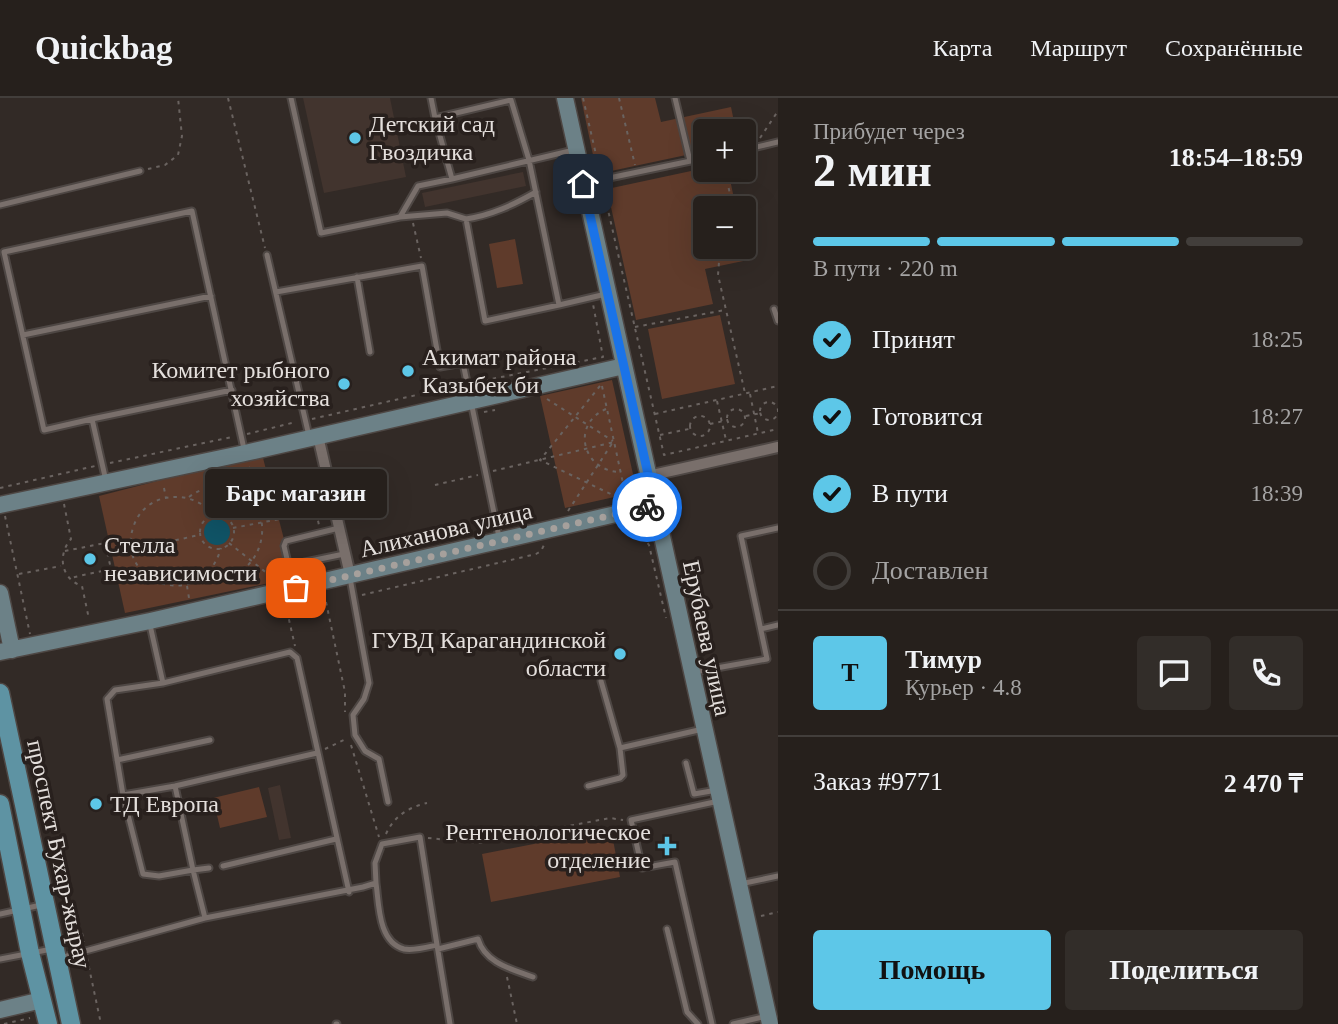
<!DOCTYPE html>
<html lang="ru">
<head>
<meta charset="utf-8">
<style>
	body { margin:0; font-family:"Times New Roman",serif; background:#322d29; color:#f1f3f6; height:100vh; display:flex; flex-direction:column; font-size:26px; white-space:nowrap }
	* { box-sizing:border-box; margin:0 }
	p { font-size:23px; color:#a4a3a3 }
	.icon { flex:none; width:38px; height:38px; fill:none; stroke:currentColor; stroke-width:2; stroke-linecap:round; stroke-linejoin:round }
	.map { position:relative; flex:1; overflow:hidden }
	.side { display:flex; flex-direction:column; background:#26201c; width:560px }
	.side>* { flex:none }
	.fabs { position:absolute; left:693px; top:21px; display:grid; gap:14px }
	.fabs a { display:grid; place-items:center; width:63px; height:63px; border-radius:7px; background:#26201c; box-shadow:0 7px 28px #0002,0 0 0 2px #423e3b; font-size:35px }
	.pin { position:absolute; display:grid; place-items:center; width:60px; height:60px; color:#fff; margin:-30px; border-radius:14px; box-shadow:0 4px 10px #0006 }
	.courier { position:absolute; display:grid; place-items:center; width:70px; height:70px; margin:-35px; border:5px solid #1a73e8; border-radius:50%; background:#fff; color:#222; box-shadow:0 2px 9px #0007 }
	.bubble { position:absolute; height:49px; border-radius:7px; background:#26201c; box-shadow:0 7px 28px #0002,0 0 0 2px #423e3b; font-size:23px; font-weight:700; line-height:49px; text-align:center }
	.headline em { font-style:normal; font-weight:700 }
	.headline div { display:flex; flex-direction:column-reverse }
	.headline { display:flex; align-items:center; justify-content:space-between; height:119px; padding:0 35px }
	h1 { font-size:46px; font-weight:700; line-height:52px }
	.bar { display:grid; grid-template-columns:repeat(4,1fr); gap:10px 7px; align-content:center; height:84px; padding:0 35px }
	.bar i { height:9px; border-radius:5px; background:#423e3b }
	.bar .selected { background:#5dc7e8 }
	.bar p { grid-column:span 4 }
	.line { display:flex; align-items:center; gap:18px; padding:0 35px; border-top:2px solid #423e3b }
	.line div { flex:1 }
	.round { display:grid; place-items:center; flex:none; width:74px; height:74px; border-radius:7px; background:#322d29 }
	ol { padding:0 35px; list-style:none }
	li { display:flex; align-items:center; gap:21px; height:77px }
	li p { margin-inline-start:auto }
	li .icon { padding:7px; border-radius:50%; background:#5dc7e8; color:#111; stroke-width:4 }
	li:last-child { color:#a4a3a3 }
	li i { width:38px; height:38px; border:4px solid #423e3b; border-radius:50% }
	.cta { display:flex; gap:14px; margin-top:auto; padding:14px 35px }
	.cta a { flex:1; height:80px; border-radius:7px; background:#5dc7e8; color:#111; font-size:28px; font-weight:700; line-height:80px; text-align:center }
	.cta a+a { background:#322d29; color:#f1f3f6 }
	header { display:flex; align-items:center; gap:42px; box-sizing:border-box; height:98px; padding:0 35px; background:#26201c; border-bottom:2px solid #423e3b }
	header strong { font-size:33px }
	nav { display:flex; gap:38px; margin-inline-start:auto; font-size:24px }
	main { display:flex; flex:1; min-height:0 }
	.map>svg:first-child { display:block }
	.built { fill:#42342e }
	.green { fill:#5f3b2b }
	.water { fill:#105467 }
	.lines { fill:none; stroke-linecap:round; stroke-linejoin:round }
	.lane-casing { stroke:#4e4744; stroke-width:9 }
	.street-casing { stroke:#4e4744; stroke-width:14 }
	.secondary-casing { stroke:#4e4744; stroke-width:19 }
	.primary-casing { stroke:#4e4744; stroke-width:21 }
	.path { stroke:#6a6360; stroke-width:2; stroke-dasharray:3.5 5; stroke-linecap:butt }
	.lane { stroke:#796f6b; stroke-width:5 }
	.street { stroke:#796f6b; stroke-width:10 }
	.secondary { stroke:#6c8187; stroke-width:16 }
	.primary { stroke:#5e93a3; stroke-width:18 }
	.done { stroke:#a6a09c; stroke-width:7; stroke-dasharray:0 12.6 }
	.route { stroke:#1a73e8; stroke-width:9 }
	.poi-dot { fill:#5dc7e8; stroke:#28201d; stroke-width:2.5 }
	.labels { text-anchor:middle; stroke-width:7; stroke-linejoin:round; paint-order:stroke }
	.poi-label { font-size:24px; fill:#e4dfdc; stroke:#28201d; text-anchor:start }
	.street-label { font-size:24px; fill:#e4dfdc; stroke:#28201d }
</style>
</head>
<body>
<header>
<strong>Quickbag</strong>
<nav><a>Карта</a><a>Маршрут</a><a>Сохранённые</a></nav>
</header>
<main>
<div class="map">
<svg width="778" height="926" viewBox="0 0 778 926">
	<rect width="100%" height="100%" fill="#322a26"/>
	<path class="built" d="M303 0H390L406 79 324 95Z
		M523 74 526 88 425 109 422 95Z
		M280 687 291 740 279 742 268 690Z"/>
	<path class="green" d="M581 0H655L661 24 731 9 736 33H705V53L597 76Z
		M705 70V72H728L736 110H705V149H744V143L748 162 705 171 713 206 636 222 607 91Z
		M515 141 523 186 497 190 489 146Z
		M720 217 735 286 662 301 648 231Z
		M612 282 637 394 565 410 540 298Z
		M262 356 294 480 125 515 99 398Z
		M259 689 267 719 220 730 213 700Z
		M611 731 620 779 491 804 482 756Z"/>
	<path class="water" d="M204 434a13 13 0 1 1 26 0a13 13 0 1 1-26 0Z"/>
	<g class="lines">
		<defs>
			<path id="lane" d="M291 0 321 135 400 119 418 88 452 81
				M431 0 435 20
				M675 0 690 63
				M574 52 452 81 435 20 511 2 529 62 559 207 606 196
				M744 52 778 44
				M585 85 705 60
				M536 94C513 107 492 117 466 121L485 223 559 207
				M0 107 140 73
				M400 119 447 115 466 121
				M267 157 309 338
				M357 179 370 254
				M276 194 422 168 440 269 463 265 499 439
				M774 211 778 223
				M23 237 211 198
				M92 321 232 292
				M106 383 92 321 44 332 4 154 192 113 244 351
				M339 430 286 443 284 448 288 465 291 467 344 456
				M350 480 369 585 364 601 353 617 355 637 365 653 379 661 388 704
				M150 527 163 585
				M761 531 778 527
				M694 574 767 561 741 438 778 430
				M601 583 620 650 703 631
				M117 662 210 642
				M686 665 694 696 717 692
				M175 688 193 772 209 770
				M588 688 620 680 623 677 620 650
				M123 697 107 601 115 592 163 585 290 554 297 560 349 794
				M223 768 336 741
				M376 785C379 806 378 844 404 851 414 853 428 849 437 847L450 926
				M740 786 778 778
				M0 816 41 807
				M205 820 193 772 159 778 143 776 123 697 175 688 317 655
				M667 831 687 914 698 926
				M438 851 478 841C485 865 511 871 533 879
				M60 860 205 820 363 789 376 785 375 765 382 746 420 739 437 847
				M0 861 52 851
				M336 926H337
				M712 926 675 764 642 770 631 722 719 703
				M733 926 767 918"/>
			<path id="street" d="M318 338 350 477
				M648 378 778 349"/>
			<path id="secondary" d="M565 0 770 926
				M0 407 245 355 624 268
				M0 495 12 552
				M0 554 150 523 655 407
				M0 912 42 902"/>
			<path id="primary" d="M0 595 71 926
				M0 706 30 855 48 926"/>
		</defs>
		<use href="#lane" class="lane-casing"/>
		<use href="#street" class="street-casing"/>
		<use href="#secondary" class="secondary-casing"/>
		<use href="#primary" class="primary-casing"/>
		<path class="path" d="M228 0 265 150
			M583 0 600 74
			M619 0 635 67
			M760 40 778 13
			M148 71 165 67 178 57 182 38 178 0
			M603 90 664 357 778 331
			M733 110 728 87 734 72
			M413 125 421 160
			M737 149 734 156 719 164 718 177 745 295
			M635 229 725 212
			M476 284 603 259 593 206
			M600 288 540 362 623 402
			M602 288 626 399
			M750 296 758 335
			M547 301 613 343
			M717 303 726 342
			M760 313a9 9 0 1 1 18 0a9 9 0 1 1-18 0Z
			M606 311C571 326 582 372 619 374
			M727 320a9 9 0 1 1 18 0a9 9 0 1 1-18 0Z
			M484 314 495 312
			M655 316 778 288
			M746 318 761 315
			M690 328a10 10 0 1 1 20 0a10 10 0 1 1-20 0Z
			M312 321 460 287
			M710 326 728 322
			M247 336 296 324
			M660 337 689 331
			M110 365 232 339
			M493 373 614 344
			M435 387 478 377
			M0 390 95 368
			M164 390 166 400
			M189 399C200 391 211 387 225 389 286 398 266 492 208 477
			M64 406 71 441C57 457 61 481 82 488L89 521
			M352 406 372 402
			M568 413 613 344
			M214 417C202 403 184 396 165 400 151 403 139 413 134 427 112 485 202 517 221 450
			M226 417 250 369
			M200 434a17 17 0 1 1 34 0a17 17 0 1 1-34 0Z
			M5 418 30 536
			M632 425 649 447 666 520
			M233 430 316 414 319 427
			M229 445 273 480
			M65 453 105 445 111 471 70 480
			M109 457 199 437
			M19 476 61 468
			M187 488 189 500
			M362 497 536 456 541 453 545 445
			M326 504 345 594V614
			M287 513 295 548
			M351 647 379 739
			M325 651 348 640
			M386 736C394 718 409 709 427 705
			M428 740 480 745 610 720 623 722
			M761 818 778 814
			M82 835 84 844
			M87 860 101 926
			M507 879 517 926
			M4 926 30 920"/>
		<use href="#lane" class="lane"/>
		<use href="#street" class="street"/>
		<use href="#secondary" class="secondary"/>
		<use href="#primary" class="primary"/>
	</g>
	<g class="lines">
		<path class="done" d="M296 490 647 409"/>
		<path class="route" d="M583 86 655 407 647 409"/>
	</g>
	<g class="poi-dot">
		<circle cx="355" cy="40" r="7"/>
		<circle cx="408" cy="273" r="7"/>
		<circle cx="344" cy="286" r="7"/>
		<circle cx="90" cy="461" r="7"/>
		<circle cx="620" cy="556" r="7"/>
		<circle cx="96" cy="706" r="7"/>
		<path d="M663.5 737.5h7v7h7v7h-7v7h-7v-7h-7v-7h7z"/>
	</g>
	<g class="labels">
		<g class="poi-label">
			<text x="369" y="34">Детский сад<tspan x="369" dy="28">Гвоздичка</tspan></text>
			<text x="422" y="267">Акимат района<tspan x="422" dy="28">Казыбек би</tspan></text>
			<text x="330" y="280" text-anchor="end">Комитет рыбного<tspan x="330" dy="28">хозяйства</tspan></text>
			<text x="104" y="455">Стелла<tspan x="104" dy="28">независимости</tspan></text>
			<text x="606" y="550" text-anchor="end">ГУВД Карагандинской<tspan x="606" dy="28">области</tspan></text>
			<text x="110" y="714">ТД Европа</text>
			<text x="651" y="742" text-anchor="end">Рентгенологическое<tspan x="651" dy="28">отделение</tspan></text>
		</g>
		<g class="street-label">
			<text transform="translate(446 432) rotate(-13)" y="8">Алиханова улица</text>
			<text transform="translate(707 540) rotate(78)" y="8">Ерубаева улица</text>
			<text transform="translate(59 756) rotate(78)" y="8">проспект Бухар-жырау</text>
		</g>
	</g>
</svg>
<div class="fabs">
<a>+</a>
<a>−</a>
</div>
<div class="pin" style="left:296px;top:490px;background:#ea580c"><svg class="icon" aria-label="bag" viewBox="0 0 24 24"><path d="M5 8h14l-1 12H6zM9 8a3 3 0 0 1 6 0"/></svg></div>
<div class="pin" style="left:583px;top:86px;background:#1f2937"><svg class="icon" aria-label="home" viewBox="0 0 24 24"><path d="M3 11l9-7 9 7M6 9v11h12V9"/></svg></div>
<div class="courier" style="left:647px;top:409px"><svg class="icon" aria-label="bike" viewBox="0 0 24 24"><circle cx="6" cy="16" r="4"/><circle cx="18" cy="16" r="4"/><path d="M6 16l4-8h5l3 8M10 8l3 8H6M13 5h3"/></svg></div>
<div class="bubble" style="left:205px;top:371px;width:182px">Барс магазин</div>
</div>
<section class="side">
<div class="headline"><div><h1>2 мин</h1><p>Прибудет через</p></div><em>18:54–18:59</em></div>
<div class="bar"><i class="selected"></i><i class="selected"></i><i class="selected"></i><i></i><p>В пути · 220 m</p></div>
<ol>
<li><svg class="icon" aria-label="check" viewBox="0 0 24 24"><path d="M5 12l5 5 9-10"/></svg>Принят<p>18:25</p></li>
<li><svg class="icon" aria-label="check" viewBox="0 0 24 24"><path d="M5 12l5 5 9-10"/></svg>Готовится<p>18:27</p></li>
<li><svg class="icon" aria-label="check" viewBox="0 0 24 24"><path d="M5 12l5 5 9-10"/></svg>В пути<p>18:39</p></li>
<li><i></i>Доставлен</li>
</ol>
<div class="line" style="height:126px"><b class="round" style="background:#5dc7e8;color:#111">Т</b><div><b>Тимур</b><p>Курьер · 4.8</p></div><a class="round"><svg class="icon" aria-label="chat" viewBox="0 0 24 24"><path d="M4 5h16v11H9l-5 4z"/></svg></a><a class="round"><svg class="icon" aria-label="phone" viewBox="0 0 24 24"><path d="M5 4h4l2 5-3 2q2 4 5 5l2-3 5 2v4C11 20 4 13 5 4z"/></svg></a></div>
<div class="line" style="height:91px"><div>Заказ #9771</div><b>2 470 ₸</b></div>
<div class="cta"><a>Помощь</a><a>Поделиться</a></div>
</section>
</main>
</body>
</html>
